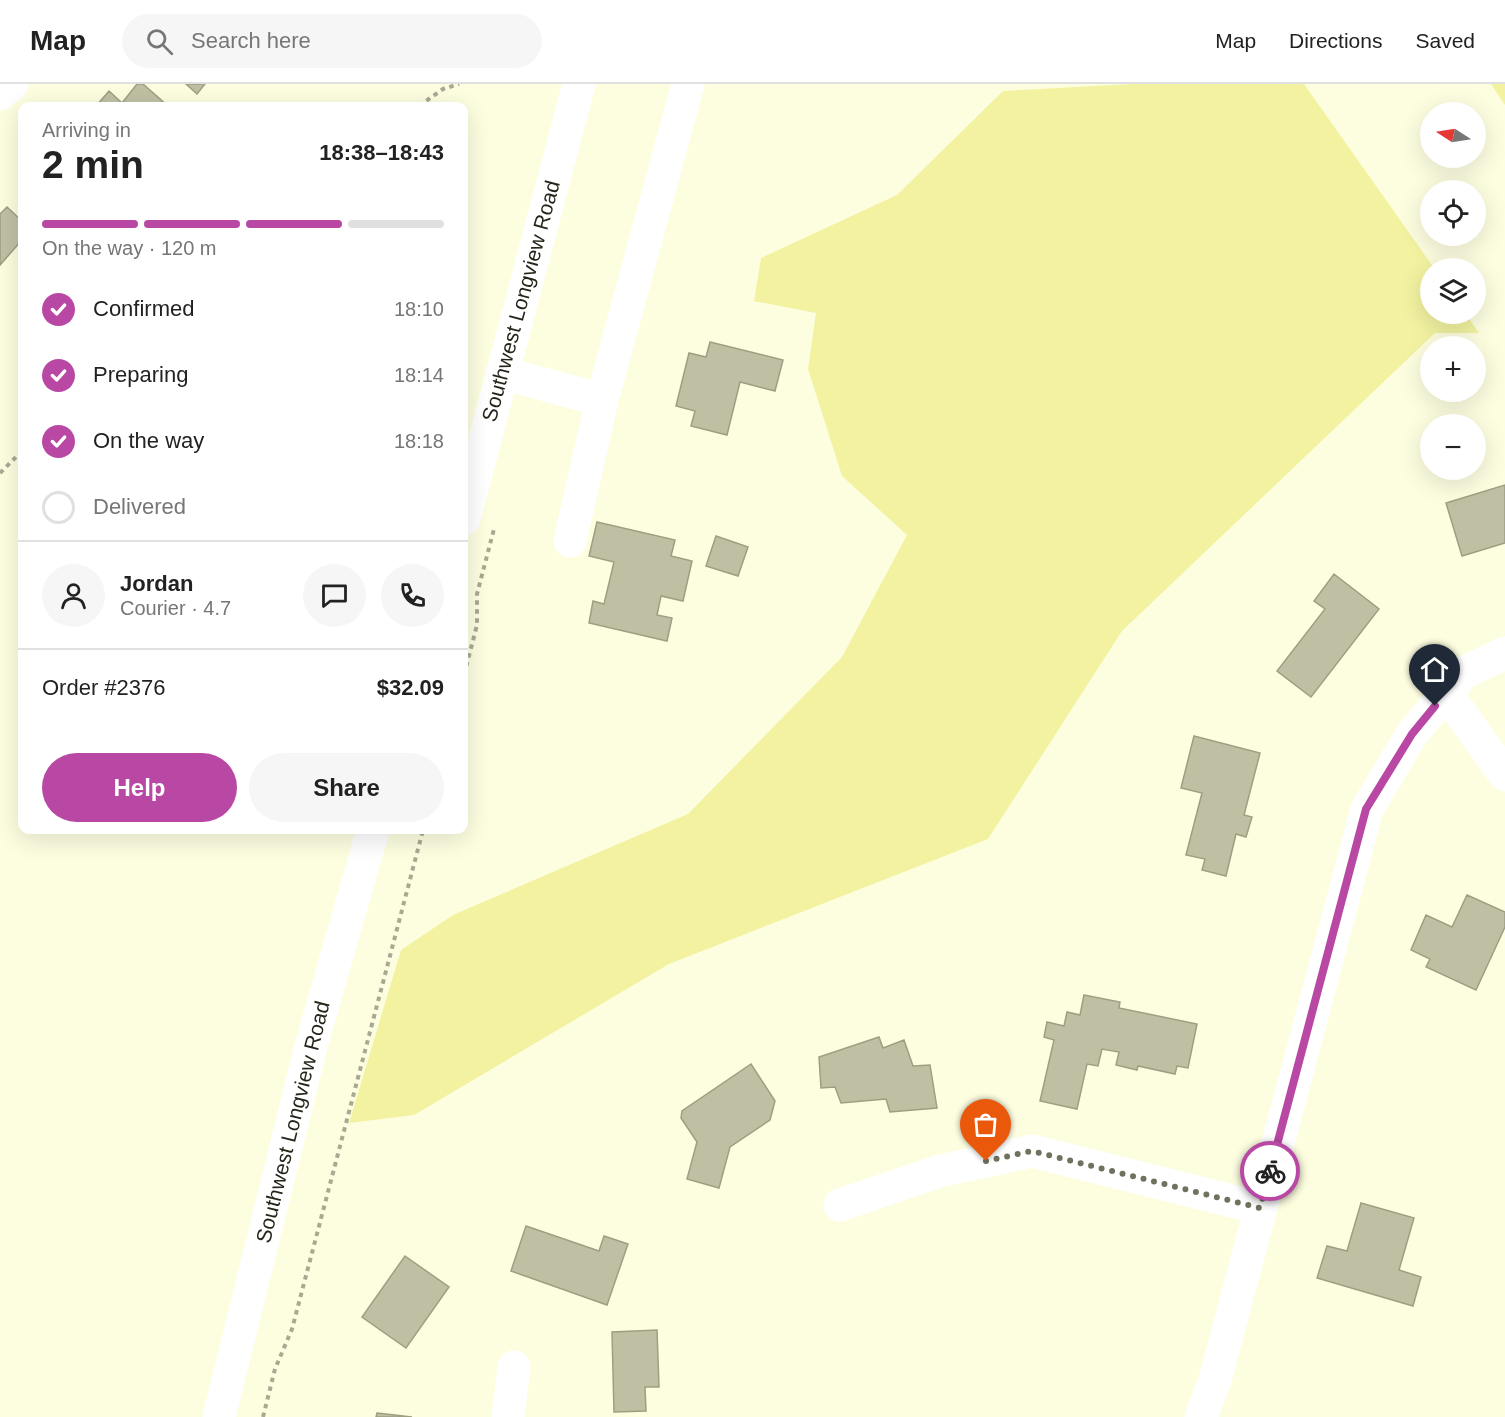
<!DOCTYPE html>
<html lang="en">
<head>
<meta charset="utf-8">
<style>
	body { margin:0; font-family:Helvetica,sans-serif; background:#f6f6f6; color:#222; height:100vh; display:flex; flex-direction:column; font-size:22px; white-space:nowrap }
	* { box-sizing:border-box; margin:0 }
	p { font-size:20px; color:#767676 }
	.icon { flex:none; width:33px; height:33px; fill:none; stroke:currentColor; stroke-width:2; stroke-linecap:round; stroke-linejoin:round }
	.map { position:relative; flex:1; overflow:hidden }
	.drawer { position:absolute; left:18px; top:18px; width:450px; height:732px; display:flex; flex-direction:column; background:#fff; border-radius:12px; box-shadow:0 6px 24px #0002 }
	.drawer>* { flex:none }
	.needle { width:39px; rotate:282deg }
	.fabs { position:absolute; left:1420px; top:18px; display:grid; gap:12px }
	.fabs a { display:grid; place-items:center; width:66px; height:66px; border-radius:50%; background:#fff; box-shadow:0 6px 24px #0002; font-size:30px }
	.pin { position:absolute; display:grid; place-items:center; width:51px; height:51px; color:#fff; margin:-62px -26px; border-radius:50% 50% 50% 0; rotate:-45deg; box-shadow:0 0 6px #0007 }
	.pin .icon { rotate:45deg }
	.courier { position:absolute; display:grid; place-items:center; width:60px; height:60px; margin:-30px; border:4px solid #b848a4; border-radius:50%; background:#fff; color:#222; box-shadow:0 2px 8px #0007 }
	.headline em { font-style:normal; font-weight:700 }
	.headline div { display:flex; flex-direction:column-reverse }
	.headline { display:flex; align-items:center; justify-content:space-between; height:102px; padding:0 24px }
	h1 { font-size:39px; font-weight:700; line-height:45px }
	.bar { display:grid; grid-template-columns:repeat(4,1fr); gap:9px 6px; align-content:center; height:72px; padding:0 24px }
	.bar i { height:8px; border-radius:4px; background:#e0e0e0 }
	.bar .on { background:#b848a4 }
	.bar p { grid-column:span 4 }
	.line { display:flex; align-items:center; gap:15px; padding:0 24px; border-top:2px solid #e0e0e0 }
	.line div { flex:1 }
	.round { display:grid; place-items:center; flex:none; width:63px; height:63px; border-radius:32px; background:#f6f6f6 }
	ol { padding:0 24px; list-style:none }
	li { display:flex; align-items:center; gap:18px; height:66px }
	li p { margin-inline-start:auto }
	li .icon { padding:6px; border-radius:50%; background:#b848a4; color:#fff; stroke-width:4 }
	li:last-child { color:#767676 }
	li i { width:33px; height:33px; border:3px solid #e0e0e0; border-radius:50% }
	.button { display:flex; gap:12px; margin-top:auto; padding:12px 24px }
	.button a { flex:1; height:69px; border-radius:36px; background:#b848a4; color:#fff; font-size:24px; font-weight:700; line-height:69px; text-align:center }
	.button a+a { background:#f6f6f6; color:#222 }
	header { display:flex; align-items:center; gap:36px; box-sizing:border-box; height:84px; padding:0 30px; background:#fff; border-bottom:2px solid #e0e0e0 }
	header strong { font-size:28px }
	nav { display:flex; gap:33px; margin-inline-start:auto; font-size:21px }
	.search { width:420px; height:54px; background:#f6f6f6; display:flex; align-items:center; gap:15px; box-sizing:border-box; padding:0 21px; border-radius:33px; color:#767676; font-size:22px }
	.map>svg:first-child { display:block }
	.green { fill:#f2f2a1 }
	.building { fill:#bfc0a3; stroke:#9e9e83; stroke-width:1.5 }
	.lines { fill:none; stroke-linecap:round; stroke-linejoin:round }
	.path { stroke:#a9a993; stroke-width:4; stroke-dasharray:4.5 4.5; stroke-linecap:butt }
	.minor { stroke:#fff; stroke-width:33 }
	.done { stroke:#71715f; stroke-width:6; stroke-dasharray:0 10.8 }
	.route { stroke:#b848a4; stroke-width:8 }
	.labels { text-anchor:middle; stroke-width:4.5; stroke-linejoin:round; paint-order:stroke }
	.street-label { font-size:21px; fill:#25251a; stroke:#fff }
</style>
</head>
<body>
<header>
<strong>Map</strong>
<div class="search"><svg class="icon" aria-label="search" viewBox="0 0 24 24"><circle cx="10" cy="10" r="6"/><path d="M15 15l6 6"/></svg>Search here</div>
<nav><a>Map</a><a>Directions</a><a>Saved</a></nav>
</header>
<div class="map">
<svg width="1505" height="1333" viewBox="0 0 1505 1333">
	<rect width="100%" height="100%" fill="#fdfee0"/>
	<path class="green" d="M1132 0H1304L1434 184H1431V230H1466L1479 249H1435L1122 547 988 755 669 880 414 1031 349 1039 401 866 453 831 688 730 842 573 907 451 842 392 808 285 816 229 754 217 761 174 897 111 1003 7Z
		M1491 0H1505V21Z"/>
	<path class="building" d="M137 0H143L168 22H96L109 7 122 19Z
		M186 0H205L197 10Z
		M7 123 22 137V156L0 181V130Z
		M710 258 783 276 775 307 740 298 727 351 691 342 695 327 676 322 689 269 706 273Z
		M1505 401V459L1462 472 1446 419Z
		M597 438 675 456 671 472 692 477 683 517 661 512 657 531 672 534 667 557 589 539 593 517 604 520 614 478 589 472Z
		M716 452 748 463 738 492 706 482Z
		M1334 490 1379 525 1311 613 1277 587 1325 525 1314 517Z
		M1194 652 1260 669 1244 731 1252 733 1246 753 1236 750 1226 792 1202 786 1205 775 1186 771 1202 709 1181 704Z
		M1467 811 1505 828V843L1476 906 1426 883 1430 875 1411 866 1426 831 1452 843Z
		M1084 911 1120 918 1119 924 1197 940 1188 984 1177 982 1175 990 1138 982 1137 986 1116 981 1119 968 1102 965 1098 982 1087 980 1077 1025 1040 1017 1054 956 1044 953 1047 938 1064 942 1067 928 1080 931Z
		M879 953 883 964 904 956 913 982 930 981 937 1024 890 1028 886 1015 841 1019 835 1003 821 1004 819 973Z
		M751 980 775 1017 770 1036 730 1063 719 1104 687 1095 697 1058 681 1034 682 1027Z
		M1361 1119 1414 1134 1399 1186 1421 1193 1413 1222 1317 1194 1327 1162 1347 1167Z
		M526 1142 599 1167 604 1152 628 1160 607 1221 511 1187Z
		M405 1172 449 1203 406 1264 362 1233Z
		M657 1246 659 1303H645L646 1327 614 1328 612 1248Z
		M377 1329 412 1333H376Z"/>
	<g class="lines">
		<path class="path" d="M419 22 443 5 459 0
			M0 389 22 367
			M464 591 477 541V510L494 445
			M263 1333 275 1285 292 1245 423 746"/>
		<path class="minor" d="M0 10 12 0
			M502 289 602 316 688 0
			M464 435 579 0
			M570 457 602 316
			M1446 609 1505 691
			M840 1121 940 1087 1032 1067 1260 1124
			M219 1333 311 962 373 746
			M508 1333 514 1283
			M1201 1333 1215 1296 1367 725 1412 650 1463 589 1505 569"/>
	</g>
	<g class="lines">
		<path class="done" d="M986 1077 1032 1067 1260 1124 1270 1087"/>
		<path class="route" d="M1270 1087 1366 725 1412 650 1435 622"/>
	</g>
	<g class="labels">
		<g class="street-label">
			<text transform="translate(521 217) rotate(-75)" y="7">Southwest Longview Road</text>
			<text transform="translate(293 1038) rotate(-76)" y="7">Southwest Longview Road</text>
		</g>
	</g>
</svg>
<div class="fabs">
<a><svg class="needle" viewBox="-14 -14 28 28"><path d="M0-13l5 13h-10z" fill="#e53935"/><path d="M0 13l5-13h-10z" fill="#767676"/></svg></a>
<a><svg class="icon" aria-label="locate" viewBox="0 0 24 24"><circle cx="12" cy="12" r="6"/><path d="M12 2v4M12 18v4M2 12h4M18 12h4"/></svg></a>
<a><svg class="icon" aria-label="layers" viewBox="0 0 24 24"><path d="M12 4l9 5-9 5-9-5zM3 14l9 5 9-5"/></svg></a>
<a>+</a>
<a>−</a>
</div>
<div class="pin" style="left:986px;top:1077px;background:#ea580c"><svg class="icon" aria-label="bag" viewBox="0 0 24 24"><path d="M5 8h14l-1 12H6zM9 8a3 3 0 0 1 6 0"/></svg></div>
<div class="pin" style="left:1435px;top:622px;background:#1f2937"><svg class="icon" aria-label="home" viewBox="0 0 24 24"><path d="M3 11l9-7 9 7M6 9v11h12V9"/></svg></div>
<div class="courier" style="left:1270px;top:1087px"><svg class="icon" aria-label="bike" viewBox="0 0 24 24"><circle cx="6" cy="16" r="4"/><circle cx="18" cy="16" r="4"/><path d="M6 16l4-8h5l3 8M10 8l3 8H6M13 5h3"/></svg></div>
<section class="drawer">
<div class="headline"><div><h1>2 min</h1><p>Arriving in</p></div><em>18:38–18:43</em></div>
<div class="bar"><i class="on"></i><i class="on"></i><i class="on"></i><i></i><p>On the way · 120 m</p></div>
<ol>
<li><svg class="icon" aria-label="check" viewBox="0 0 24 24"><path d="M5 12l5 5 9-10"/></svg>Confirmed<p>18:10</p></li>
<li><svg class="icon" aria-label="check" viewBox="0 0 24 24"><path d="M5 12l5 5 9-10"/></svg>Preparing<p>18:14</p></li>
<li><svg class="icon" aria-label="check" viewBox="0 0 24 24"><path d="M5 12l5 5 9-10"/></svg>On the way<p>18:18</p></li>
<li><i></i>Delivered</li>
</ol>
<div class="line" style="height:108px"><a class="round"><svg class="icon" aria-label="person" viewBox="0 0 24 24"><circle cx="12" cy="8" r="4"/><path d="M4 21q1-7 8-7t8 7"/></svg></a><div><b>Jordan</b><p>Courier · 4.7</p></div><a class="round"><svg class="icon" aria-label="chat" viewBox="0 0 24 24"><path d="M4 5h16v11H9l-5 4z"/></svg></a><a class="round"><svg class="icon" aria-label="phone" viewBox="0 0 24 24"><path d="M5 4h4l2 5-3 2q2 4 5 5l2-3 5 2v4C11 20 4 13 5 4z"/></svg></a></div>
<div class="line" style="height:78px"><div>Order #2376</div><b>$32.09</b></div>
<div class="button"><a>Help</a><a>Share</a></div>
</section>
</div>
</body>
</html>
